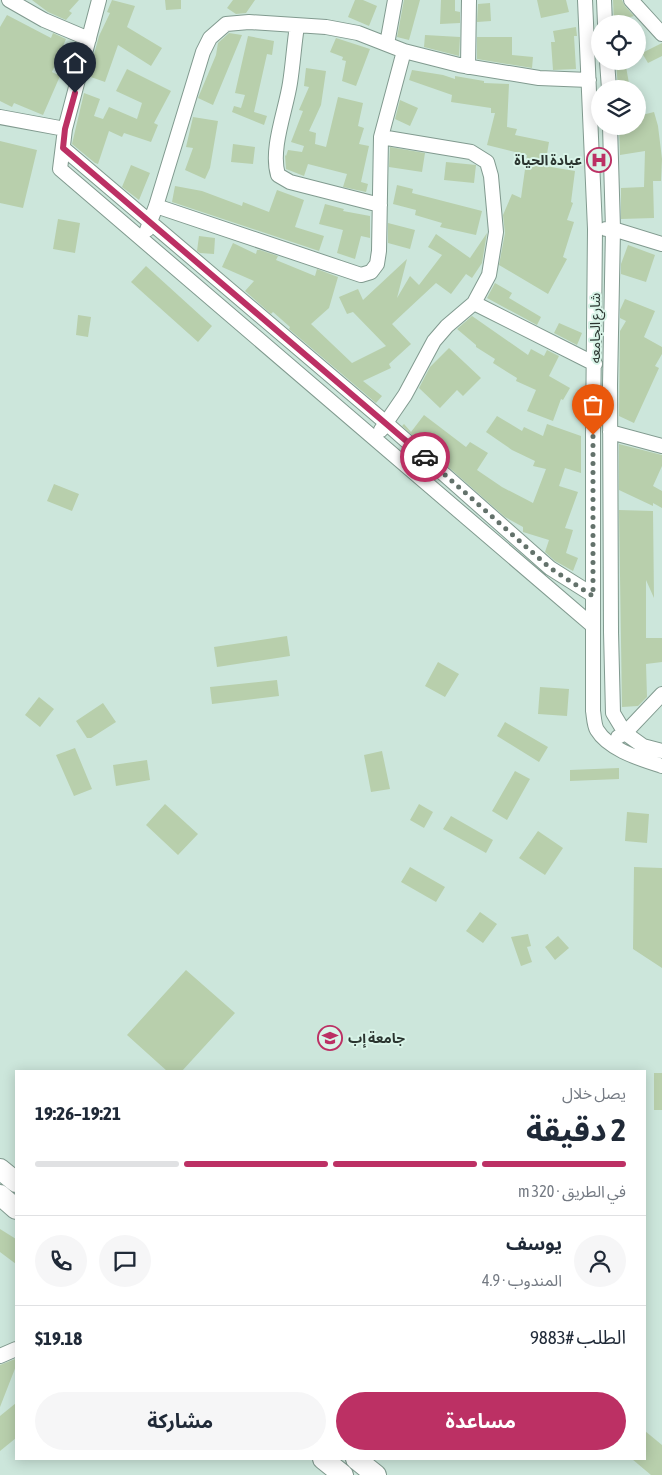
<!DOCTYPE html>
<html lang="ar">
<head>
<meta charset="utf-8">
<style>
	body { margin:0; font-family:"Asap Condensed","Noto Sans Arabic",sans-serif; background:#f6f6f7; color:#1f2937; direction:rtl; height:100vh; display:flex; flex-direction:column; font-size:19px; white-space:nowrap }
	* { box-sizing:border-box; margin:0 }
	p { font-size:16px; color:#747a83 }
	.icon { flex:none; width:28px; height:28px; fill:none; stroke:currentColor; stroke-width:2; stroke-linecap:round; stroke-linejoin:round }
	.map { position:relative; flex:1; overflow:hidden; direction:ltr }
	.details { position:absolute; left:15px; top:1070px; width:631px; height:390px; display:flex; flex-direction:column; background:#fff; border-radius:0px; box-shadow:0 2px 12px #0003; direction:rtl }
	.details>* { flex:none }
	.controls { position:absolute; left:591px; top:15px; display:grid; gap:10px }
	.controls a { display:grid; place-items:center; width:55px; height:55px; border-radius:50%; background:#fff; box-shadow:0 2px 12px #0003; font-size:25px }
	.pin { position:absolute; display:grid; place-items:center; width:42px; height:42px; color:#fff; margin:-51px -21px; border-radius:50% 50% 50% 0; rotate:-45deg; box-shadow:0 0 5px #0007 }
	.pin .icon { rotate:45deg }
	.courier { position:absolute; display:grid; place-items:center; width:50px; height:50px; margin:-25px; border:4px solid #bc3064; border-radius:50%; background:#fff; color:#222; box-shadow:0 1px 6px #0007 }
	.summary em { font-style:normal; font-weight:700 }
	.summary div { display:flex; flex-direction:column-reverse }
	.summary { display:flex; align-items:center; justify-content:space-between; height:85px; padding:0 20px }
	h1 { font-size:32px; font-weight:700; line-height:38px }
	.bar { display:grid; grid-template-columns:repeat(4,1fr); gap:8px 5px; align-content:center; height:60px; padding:0 20px }
	.bar i { height:6px; border-radius:4px; background:#e0e1e3 }
	.bar .selected { background:#bc3064 }
	.bar p { grid-column:span 4 }
	.line { display:flex; align-items:center; gap:12px; padding:0 20px; border-top:1px solid #e0e1e3 }
	.line div { flex:1 }
	.round { display:grid; place-items:center; flex:none; width:52px; height:52px; border-radius:26px; background:#f6f6f7 }
	.primary-button { display:flex; gap:10px; margin-top:auto; padding:10px 20px }
	.primary-button a { flex:1; height:58px; border-radius:30px; background:#bc3064; color:#fff; font-size:20px; font-weight:700; line-height:58px; text-align:center }
	.primary-button a+a { background:#f6f6f7; color:#1f2937 }
	.map>svg:first-child { display:block }
	.building { fill:#b8cfac }
	.lines { fill:none; stroke-linecap:round; stroke-linejoin:round }
	.minor-casing { stroke:#819a8f; stroke-width:16 }
	.highway-casing { stroke:#819a8f; stroke-width:22 }
	.minor { stroke:#fff; stroke-width:14 }
	.highway { stroke:#fff; stroke-width:20 }
	.done { stroke:#63726b; stroke-width:5; stroke-dasharray:0 9 }
	.route { stroke:#bc3064; stroke-width:6 }
	.labels { text-anchor:middle; stroke-width:4; stroke-linejoin:round; paint-order:stroke }
	.poi-label { font-size:14px; font-weight:bold; fill:#2a342f; stroke:#d9f4e8; text-anchor:end }
	.street-label { font-size:14px; fill:#2a342f; stroke:#d9f4e8 }
</style>
</head>
<body>
<div class="map">
<svg width="662" height="1475" viewBox="0 0 662 1475">
	<rect width="100%" height="100%" fill="#cce6db"/>
	<path class="building" d="M32 0H79L69 11 72 13 66 20 48 12Z
		M112 0 135 6 127 27 162 48 151 66 118 45 105 82 88 76 99 36 110 13 107 12Z
		M165 0H181V9L166 10Z
		M233 0H255L246 13 236 14 227 8Z
		M355 0H363L377 6 369 26 348 17Z
		M404 0H420L409 40 397 37Z
		M441 0H455V11L460 12V23L440 24Z
		M537 0H566L569 12 541 18Z
		M613 0H622L625 6 634 16 614 22Z
		M490 3 491 21 477 22 478 4Z
		M7 15 51 38 53 33 66 39 52 72 60 76 43 115 14 103 12 107 0 101V27Z
		M576 27 577 36H574L576 69 553 70 551 42H555L553 31Z
		M229 33 242 35 213 105 198 98 216 55 218 43Z
		M425 35 460 37 459 56 424 47Z
		M248 36 274 41 272 55 267 54 254 112 267 116 264 125 232 112 234 106 241 108 245 95 235 93Z
		M477 37H512V55L533 57 532 68 477 59Z
		M336 38 370 49 356 86 342 81 346 61 342 60 343 57 330 52Z
		M662 43V56L648 63 642 53Z
		M616 61H625L630 89H618Z
		M306 68 326 71 321 105 309 131 316 133 315 144 326 147 338 97 363 103 358 126 364 128 359 144 369 146 361 182 368 184 366 192 343 187 347 174 308 164 304 176 286 169 285 155 286 156 288 150 302 152 304 146 291 142 303 111 299 110 309 87 304 86Z
		M127 69 171 91 154 123 158 125 151 142 124 133 122 137 109 131 98 164 95 163 72 144 84 93 100 99 94 116 103 119 109 107 137 119 142 103 116 91Z
		M412 70 443 75 455 79V76L484 81V83L509 84 507 127 517 129 515 135 549 142 545 166 575 171 571 202 573 203 567 220 574 222 563 257 567 259 548 294 499 265 505 233 503 215 512 194 521 198 527 155 487 145 495 113H491V108L451 102 452 95 409 80Z
		M400 100 418 108 410 126 395 119Z
		M654 112 658 126 662 159 661 181H653L654 218 621 219V188L644 187 645 151 620 155 619 126H638V116Z
		M193 117 218 121 210 168 205 179 185 170 193 148 186 147Z
		M0 141 37 150 23 208 0 203Z
		M233 144 255 147 253 164 231 162Z
		M390 147 425 153 422 172 389 167Z
		M446 162 476 165 474 183 444 180Z
		M131 165 150 173 139 200 122 187Z
		M397 185 413 189 412 193 482 211 476 235 440 227 442 223 415 215 416 210 393 204Z
		M175 186 202 191 242 206 243 202 269 212 277 190 304 200 295 227 324 236 319 251 172 202Z
		M325 204 344 209 343 211 370 216V238L361 236 355 259 337 253 343 230 319 224Z
		M58 219 80 223 75 253 53 249Z
		M388 223 415 230 410 249 388 243Z
		M487 233 482 263 472 278 466 274 451 294 436 283 392 324 411 344 389 364 391 368 363 381 382 396 376 403 289 329 290 327 273 312 271 314 245 291 254 281 222 267 233 243 256 254 257 250H260L278 256 276 260 315 276 317 269 338 277 329 308 311 324 352 363 386 346 353 312 347 314 339 297 358 289 363 300 407 259 397 298 410 276 419 285 442 255 428 247 436 234 470 258Z
		M199 236 215 238 214 254 200 253 197 251Z
		M628 245 655 255 646 282 621 274V264Z
		M146 266 212 326 198 342 131 282Z
		M495 283 512 293 509 298 541 317 537 325 487 298Z
		M625 299 655 311 644 337 662 347V354L655 366 659 368 634 423 619 416 620 331 626 321 620 318V310Z
		M78 315 91 317 88 337 76 335Z
		M472 316 528 355 531 349 544 356 547 350 559 356 549 376 570 388 563 400 561 399 553 421 527 411 536 390 516 381 517 378 493 363 495 359 476 347V345L457 329Z
		M559 323 582 333 577 345 554 333Z
		M449 348 481 378 463 396 457 390 440 408 419 388 430 367Z
		M424 415 466 447 470 442 488 453 477 470 502 487 533 503 546 469 533 466 535 461 512 450 486 432 497 416 522 431 524 427 543 436 547 424 581 436V473L565 468 559 486 578 492 565 528 573 530 566 553 578 558 573 571 555 561 545 552 549 540 523 532V527L505 517 402 426 404 424 411 432Z
		M619 444 662 455V466L653 486 662 491V508L653 503V506L619 490Z
		M54 484 79 494 72 511 47 501Z
		M619 510 653 511 654 598 646 580V638H662V662L646 664 647 697 638 706 622 707Z
		M287 636 290 656 217 667 214 647Z
		M438 662 459 674 445 697 425 686Z
		M277 680 279 696 212 704 210 687Z
		M540 687 569 689 567 716 538 714Z
		M39 697 54 709 40 727 25 715Z
		M103 703 116 722 91 738H87L76 721Z
		M505 722 548 747 539 762 497 736Z
		M75 748 92 789 74 796 56 755Z
		M382 751 390 789 371 792 364 755Z
		M147 760 150 780 116 786 113 765Z
		M619 768V779L570 781V770Z
		M515 771 530 779 507 820 492 811Z
		M165 804 198 834 178 855 146 825Z
		M419 804 433 812 424 828 410 820Z
		M627 812 649 814 647 843 625 841Z
		M451 816 493 840 486 853 443 829Z
		M538 831 563 848 545 875 519 858Z
		M410 867 445 887 436 902 401 882Z
		M634 867 662 868V968L633 949Z
		M480 912 497 924 483 943 466 931Z
		M528 934 531 946 527 947 532 962 521 966 511 937Z
		M558 936 569 948 555 960 545 947Z
		M186 970 235 1013 182 1071H167L127 1035Z
		M654 1073H662V1110H654Z
		M0 1229 16 1239V1264L0 1252Z
		M15 1359 16 1366 0 1407V1365Z
		M16 1403V1438L0 1451V1416Z
		M645 1431 662 1445V1475H651L632 1459H645Z"/>
	<g class="lines">
		<defs>
			<path id="minor" d="M9 0 44 20 89 39
				M99 0 65 129 60 169 593 626
				M585 0 595 229 593 435V711C594 716 594 725 597 730 609 750 641 759 662 766
				M604 0 605 24
				M631 0 662 34
				M297 26C294 45 293 64 290 83 286 110 270 149 278 175L290 182 380 205
				M387 44 395 0
				M607 61 609 89
				M468 67 469 0
				M0 117 65 129
				M610 126 613 229 610 385 611 632 613 713 625 733 643 746 662 751
				M381 137 471 152 487 162 491 176 496 232 489 275 474 303 447 326 434 341 405 395 381 430
				M63 148 385 422 550 568 593 595
				M156 206 361 275 371 272 377 264 379 251 381 137 404 51
				M606 229H613L662 244
				M147 230 156 206 203 52 210 38 226 24 249 22 326 27 358 33 404 51 459 65 539 78 589 80
				M474 303 595 364
				M610 432 662 446
				M618 737 625 733 662 694
				M0 1356 16 1349"/>
			<path id="highway" d="M0 1169 16 1182
				M0 1195 16 1209
				M323 1459 343 1475
				M356 1459 376 1475"/>
		</defs>
		<use href="#minor" class="minor-casing"/>
		<use href="#highway" class="highway-casing"/>
		<use href="#minor" class="minor"/>
		<use href="#highway" class="highway"/>
	</g>
	<g class="lines">
		<path class="done" d="M425 457 550 568 593 596V435"/>
		<path class="route" d="M75 93 65 129 63 148 425 457"/>
	</g>
	<defs>
		<symbol id="hospital-ring" viewBox="-11 -11 22 22"><circle r="9.5" fill="#d9f4e8" stroke="#bc3064" stroke-width="1.5"/><path d="M-5-5h3v3.5h4V-5h3V5h-3V1.5h-4V5h-3Z" fill="#bc3064"/></symbol>
		<symbol id="university-ring" viewBox="-11 -11 22 22"><circle r="9.5" fill="#d9f4e8" stroke="#bc3064" stroke-width="1.5"/><path d="M0-5L7-2L0 1L-7-2ZM-4 1L0 2.5L4 1V4Q0 6-4 4Z" fill="#bc3064"/></symbol>
	</defs>
	<g fill-rule="evenodd">
		<use href="#hospital-ring" x="585" y="146" width="28" height="28"/>
		<use href="#university-ring" x="316" y="1024" width="28" height="28"/>
	</g>
	<g class="labels">
		<g class="poi-label">
			<text x="582" y="165">عيادة الحياة</text>
			<text x="348" y="1043" text-anchor="start">جامعة إب</text>
		</g>
		<g class="street-label">
			<text transform="translate(595 328) rotate(-90)" y="5">شارع الجامعه</text>
		</g>
	</g>
</svg>
<div class="controls">
<a><svg class="icon" aria-label="locate" viewBox="0 0 24 24"><circle cx="12" cy="12" r="6"/><path d="M12 2v4M12 18v4M2 12h4M18 12h4"/></svg></a>
<a><svg class="icon" aria-label="layers" viewBox="0 0 24 24"><path d="M12 4l9 5-9 5-9-5zM3 14l9 5 9-5"/></svg></a>
</div>
<div class="pin" style="left:593px;top:435px;background:#ea580c"><svg class="icon" aria-label="bag" viewBox="0 0 24 24"><path d="M5 8h14l-1 12H6zM9 8a3 3 0 0 1 6 0"/></svg></div>
<div class="pin" style="left:75px;top:93px;background:#1f2937"><svg class="icon" aria-label="home" viewBox="0 0 24 24"><path d="M3 11l9-7 9 7M6 9v11h12V9"/></svg></div>
<div class="courier" style="left:425px;top:457px"><svg class="icon" aria-label="car" viewBox="0 0 24 24"><path d="M5 17H2v-5l4-1 3-4h7l3 4 3 1v5h-3M9 17h6M6 11h13"/><circle cx="7" cy="17" r="2"/><circle cx="17" cy="17" r="2"/></svg></div>
<section class="details">
<div class="summary"><div><h1>2 دقيقة</h1><p>يصل خلال</p></div><em>19:21–19:26</em></div>
<div class="bar"><i class="selected"></i><i class="selected"></i><i class="selected"></i><i></i><p>في الطريق · 320 m</p></div>
<div class="line" style="height:90px"><a class="round"><svg class="icon" aria-label="person" viewBox="0 0 24 24"><circle cx="12" cy="8" r="4"/><path d="M4 21q1-7 8-7t8 7"/></svg></a><div><b>يوسف</b><p>المندوب · 4.9</p></div><a class="round"><svg class="icon" aria-label="chat" viewBox="0 0 24 24"><path d="M4 5h16v11H9l-5 4z"/></svg></a><a class="round"><svg class="icon" aria-label="phone" viewBox="0 0 24 24"><path d="M5 4h4l2 5-3 2q2 4 5 5l2-3 5 2v4C11 20 4 13 5 4z"/></svg></a></div>
<div class="line" style="height:65px"><div>الطلب #9883</div><b>$19.18</b></div>
<div class="primary-button"><a>مساعدة</a><a>مشاركة</a></div>
</section>
</div>
</body>
</html>
